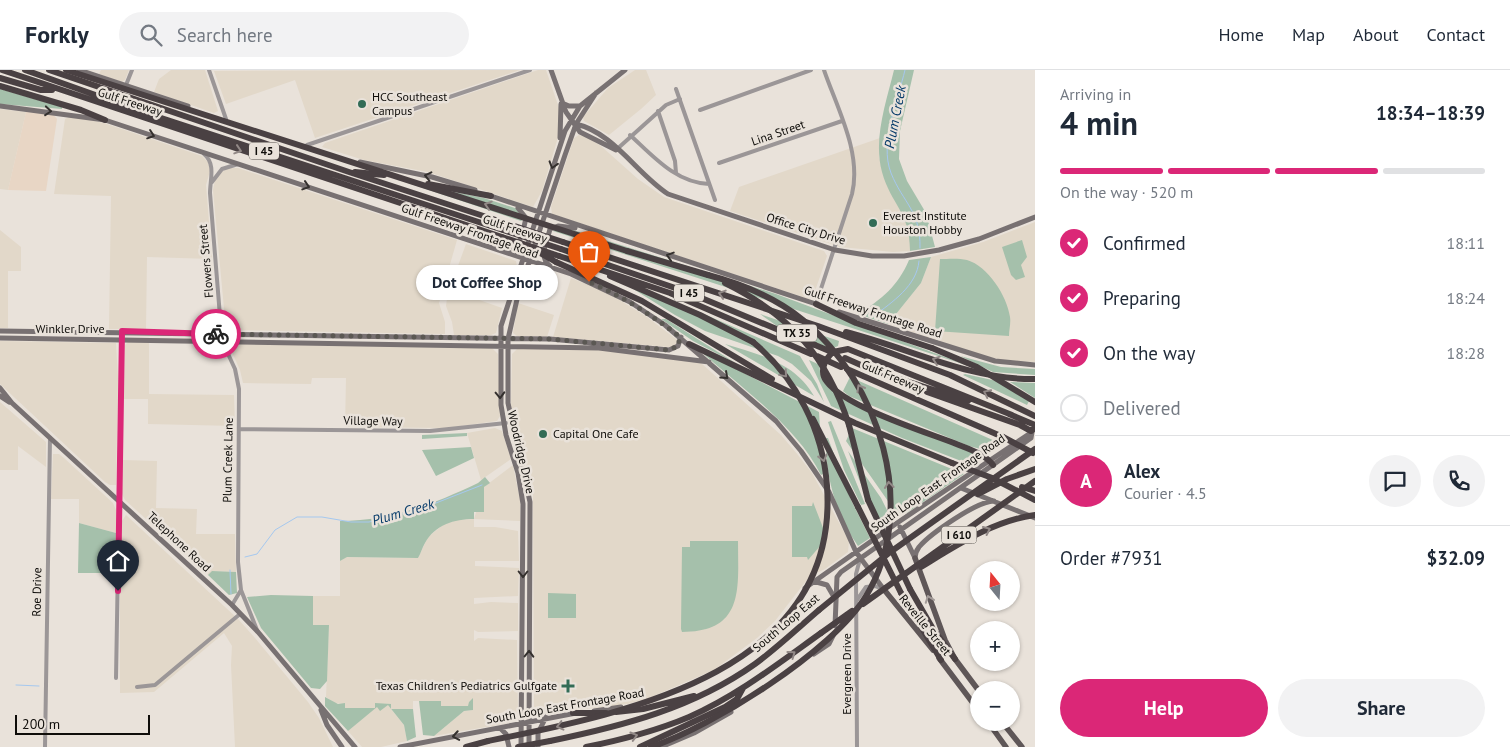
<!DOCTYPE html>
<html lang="en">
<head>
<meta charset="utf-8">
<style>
	body { margin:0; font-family:"PT Sans",sans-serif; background:#f2f2f3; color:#1f2937; height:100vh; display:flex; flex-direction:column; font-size:19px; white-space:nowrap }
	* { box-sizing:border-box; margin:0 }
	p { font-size:16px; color:#747a83 }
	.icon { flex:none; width:28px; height:28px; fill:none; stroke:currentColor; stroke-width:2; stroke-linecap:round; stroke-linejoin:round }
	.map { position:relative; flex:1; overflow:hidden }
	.drawer { display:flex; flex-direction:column; background:#fff; width:475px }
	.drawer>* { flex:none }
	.needle { width:32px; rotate:342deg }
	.controls { position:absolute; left:970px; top:491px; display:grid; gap:10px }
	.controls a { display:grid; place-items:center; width:50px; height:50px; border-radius:50%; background:#fff; box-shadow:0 1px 4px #0004; font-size:25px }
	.scale { position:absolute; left:15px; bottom:12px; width:135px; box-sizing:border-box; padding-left:5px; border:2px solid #0f0d0a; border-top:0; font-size:14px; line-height:18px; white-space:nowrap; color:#0f0d0a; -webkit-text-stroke:4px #e9e2da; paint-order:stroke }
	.pin { position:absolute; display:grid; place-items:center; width:42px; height:42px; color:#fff; margin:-51px -21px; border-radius:50% 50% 50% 0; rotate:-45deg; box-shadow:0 0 5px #0007 }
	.pin .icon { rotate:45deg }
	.courier { position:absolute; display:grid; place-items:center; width:50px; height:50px; margin:-25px; border:4px solid #db2777; border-radius:50%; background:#fff; color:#222; box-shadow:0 1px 6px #0007 }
	.bubble { position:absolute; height:35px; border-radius:18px; background:#fff; box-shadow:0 1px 4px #0004; font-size:16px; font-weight:700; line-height:35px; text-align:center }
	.overview em { font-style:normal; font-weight:700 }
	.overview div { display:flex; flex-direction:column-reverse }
	.overview { display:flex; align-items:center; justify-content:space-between; height:85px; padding:0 25px }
	h1 { font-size:32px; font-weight:700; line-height:38px }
	.bar { display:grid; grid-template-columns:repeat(4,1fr); gap:8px 5px; align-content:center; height:60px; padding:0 25px }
	.bar i { height:6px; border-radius:4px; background:#e0e1e3 }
	.bar .current { background:#db2777 }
	.bar p { grid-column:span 4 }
	.line { display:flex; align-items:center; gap:12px; padding:0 25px; border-top:1px solid #e0e1e3 }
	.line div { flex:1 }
	.round { display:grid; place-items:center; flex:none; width:52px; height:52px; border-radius:26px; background:#f2f2f3 }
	ol { padding:0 25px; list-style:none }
	li { display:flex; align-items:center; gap:15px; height:55px }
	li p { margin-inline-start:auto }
	li .icon { padding:5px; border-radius:50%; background:#db2777; color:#fff; stroke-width:4 }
	li:last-child { color:#747a83 }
	li i { width:28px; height:28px; border:2px solid #e0e1e3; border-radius:50% }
	.primary-button { display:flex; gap:10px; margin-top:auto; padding:10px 25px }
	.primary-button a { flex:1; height:58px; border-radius:30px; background:#db2777; color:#fff; font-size:20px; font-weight:700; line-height:58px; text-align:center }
	.primary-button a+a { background:#f2f2f3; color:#1f2937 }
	header { display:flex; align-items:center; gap:30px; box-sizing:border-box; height:70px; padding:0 25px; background:#fff; border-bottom:1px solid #e0e1e3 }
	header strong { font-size:24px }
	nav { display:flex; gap:28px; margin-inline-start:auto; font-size:18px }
	.search { width:350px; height:45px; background:#f2f2f3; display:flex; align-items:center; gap:12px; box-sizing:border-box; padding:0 18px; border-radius:28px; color:#747a83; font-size:19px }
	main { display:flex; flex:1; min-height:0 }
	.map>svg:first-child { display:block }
	.built { fill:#e2d8c9 }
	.industrial { fill:#e8d6c5 }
	.green { fill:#a5c0ab }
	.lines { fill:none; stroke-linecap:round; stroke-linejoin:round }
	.stream { stroke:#a5c8ef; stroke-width:1 }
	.street { stroke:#9b9697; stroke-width:4 }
	.secondary { stroke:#787172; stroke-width:5 }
	.primary { stroke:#5f5758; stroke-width:5.5 }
	.highway { stroke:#4a4143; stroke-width:6 }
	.highway-bridge { stroke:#4a4143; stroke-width:6 }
	.oneway { stroke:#34302e }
	.oneway2 { stroke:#928987 }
	.oneway3 { stroke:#a49c99 }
	.done { stroke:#5b5853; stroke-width:5; stroke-dasharray:0 9 }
	.route { stroke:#db2777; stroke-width:6 }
	.poi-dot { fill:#326c56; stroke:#e9e2da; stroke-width:2 }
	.labels { text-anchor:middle; stroke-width:5; stroke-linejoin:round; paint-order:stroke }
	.shield { fill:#e9e2da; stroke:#504d48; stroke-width:1 }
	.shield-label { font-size:11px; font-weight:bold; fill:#0f0d0a }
	.poi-label { font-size:12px; fill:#0f0d0a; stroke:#e9e2da; text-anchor:start }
	.street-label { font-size:12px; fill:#0f0d0a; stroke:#e9e2da }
	.water-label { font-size:14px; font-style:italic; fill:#053a69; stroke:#e9e2da }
</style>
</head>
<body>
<header>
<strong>Forkly</strong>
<div class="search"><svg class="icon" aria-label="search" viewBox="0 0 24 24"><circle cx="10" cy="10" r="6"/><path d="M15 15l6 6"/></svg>Search here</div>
<nav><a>Home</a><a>Map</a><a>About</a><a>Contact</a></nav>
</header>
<main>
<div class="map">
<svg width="1035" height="677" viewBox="0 0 1035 677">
	<rect width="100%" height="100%" fill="#e9e2da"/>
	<path class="built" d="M101 0H129L125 10 122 12 99 4Z
		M171 0H205L218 41 214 43 154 22 159 9Z
		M520 0 315 68 295 10 226 34 214 1Z
		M538 0H546L559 38V64L542 121 533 137 428 102 364 90 322 77 325 73Z
		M635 0H646L656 25 641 39 609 65 584 51 583 47 608 18Z
		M0 39 26 42 8 120 0 119Z
		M71 46 104 53 202 86 208 92 210 101 206 115 212 189 147 187 146 259H109L111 126 54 124 65 49Z
		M579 65 587 67 601 76 638 109 664 127 824 181 827 186 813 227 809 229 552 144 551 137 574 68Z
		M880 68 879 87 888 117 905 146 910 162V181L893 182 840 177 730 141 739 117Z
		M228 98H238L457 170 439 233 445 252V264L226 260 213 120 215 110 220 103Z
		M1035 152V292L1007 291 981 285 888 254 921 213 931 187 983 172Z
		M0 160 21 177V201H8V258H0Z
		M466 174 516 191 517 196 506 230 452 212Z
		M571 208 610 224 647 247 680 272V278L553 267Z
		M451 220 502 238 496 263 491 265H454L452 252 446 236 448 221Z
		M518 233 554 245 547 267 517 266 513 263Z
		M0 271 116 273 118 308 116 415H110L105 412 0 314Z
		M128 272H149V324L234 325 235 356 148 354V329H124L125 275Z
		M233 273 492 278 498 284 500 346 497 351 447 358 345 357 346 308H312L311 314 243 313 240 300 231 280Z
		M517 279H586L628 282 701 293 781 365 798 385 812 403 849 471 848 482 825 499 810 506 775 551 757 568 714 600 649 628 628 634 544 644 536 642 534 638 533 423 511 335 512 284Z
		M0 332 46 372V397L18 376V400H0Z
		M495 358 502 361 511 389 481 410 467 363Z
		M53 384H59L64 388 113 433 116 440V463L79 453V429H51Z
		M123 390 157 391 156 438 197 439 196 464H235L236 502 213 501 208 505 125 430 122 424Z
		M513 395 520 430V451L474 449V457H495L518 461 519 491H475V496L519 498 518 526 474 528V534L491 532 518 533V561L478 562 474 560V571L478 568 517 570 518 649 509 653 434 666 464 641 473 640V629L469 632V636H440V631H413V639H391L404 655 407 671 381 677H362L348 661 375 638H345L342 634 335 633 326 627 329 556 313 555V526H340V491L346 487 418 488 428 467 443 455 454 450 474 449 484 417Z
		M126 445 239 550 255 568 308 632 319 648 333 677H235L231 595 232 576 224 563 154 622 120 623V454Z"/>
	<path class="industrial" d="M26 42 52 43 57 49 46 121 8 120Z"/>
	<path class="green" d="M894 0H914L900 61 899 89 907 111 926 143 935 177 910 181C910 141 891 135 882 102 873 69 886 33 894 0Z
		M0 19 62 37V39L0 34Z
		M405 112 484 128 518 139 524 148 521 151Z
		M567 158 776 224 972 297 553 161 555 159Z
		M1022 170 1027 187 1021 195 1025 207 1016 210 1011 205 1002 177Z
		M931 187 921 213 888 254 858 244C882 229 898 216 909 190Z
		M940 189C948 189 959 188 967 190 988 196 1007 226 1010 247 1011 253 1009 260 1009 266L935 261Z
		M630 217 688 237 800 286 817 314 824 332 811 311 792 294 778 286 705 261 675 245Z
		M760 244 839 271 838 276 831 279 777 256Z
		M661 249H666L737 294 693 271Z
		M725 274C760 285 794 292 814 326Z
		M699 280 819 342 823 404 821 405C797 356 739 316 699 280Z
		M960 286 1001 297 1035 299V305L993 302Z
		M809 290 820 295C818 311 828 318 840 326L977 385V394L974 396 902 368 831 336Z
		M965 304 997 311 1029 331 1027 335 963 305Z
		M850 307 995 371 993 382 969 376 849 326 843 321Z
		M1010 312 1035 313V328Z
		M831 351 865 434 861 435 844 400 828 352Z
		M852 358 964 404 907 443 897 444 846 371Z
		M467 363V366L422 369V365Z
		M826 368H828L851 430 870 468 858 476C836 445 825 406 826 368Z
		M471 377 474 388 436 406 422 380Z
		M848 381 881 428 893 452 883 459 860 412Z
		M485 407 490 413 484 417V442H474V449C454 449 435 455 425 473 422 478 421 483 418 488L347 487 340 491V451C390 451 434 434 478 413Z
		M813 432 827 468 808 490 807 487H792V436H812Z
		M79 453 116 463 115 503H78Z
		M690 471H738C738 518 745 562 682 562L681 559 682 477H690Z
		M212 501 236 502 237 523 229 525 208 505Z
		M548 523 576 524V548H548Z
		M271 525 313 526V555H329L327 611 320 619 311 618 261 558 247 527Z
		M325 627 338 634 345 633V638H375V633L391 634V639H413L416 667 407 671 404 655 388 635 380 641 377 637 348 661 325 636Z
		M473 628V640L464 641 434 666 423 665 419 631H441V636H468L469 632Z"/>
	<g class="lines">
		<path class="stream" d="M905 0C898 30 879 72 891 103 903 133 921 141 920 178
			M874 246C892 232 917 216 919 191
			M245 487 257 484 275 460 297 447H322L351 452H369L418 440 482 415
			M230 500 231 524
			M16 615 39 616"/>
		<path class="street" d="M209 0 226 49
			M126 15 132 0
			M676 19 715 130
			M700 40 811 0
			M658 41 675 91 676 103
			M630 65C653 86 676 113 709 114
			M307 75 530 0
			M616 80 666 35 680 29
			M204 84C216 94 210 110 210 123L222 271 235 299 239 319 238 492 241 520 257 560
			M719 93 842 51
			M212 112 222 99 238 94
			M816 234 852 124C862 83 837 38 824 0
			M239 359 430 361 506 353
			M857 530 866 517 875 516 882 519
			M232 535 241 520
			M116 608 122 261
			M137 617 155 615 240 544
			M45 677 50 368
			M857 677 856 504 860 489"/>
		<path class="secondary" d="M79 0 188 36
			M551 0 566 42 580 62 616 80
			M562 33 569 36H580
			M0 36 105 50 571 204 630 232 665 255 776 351 801 381 829 422 856 482 885 521
			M576 54C614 63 636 103 668 124L835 180 872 186H904L939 180 979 169 1035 147
			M560 68 561 34
			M360 92 432 107 475 120
			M488 125 819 235
			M518 138 526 148 523 161
			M491 175 513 180 518 177 520 169
			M550 196C538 187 547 172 550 159L558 156 575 158
			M839 242 995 291 1035 295
			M0 261 550 269 669 280 678 276 681 267
			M0 268 599 278 709 292
			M0 318 12 333 232 535 258 562 355 677
			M0 326 9 332
			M961 418 1035 448
			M900 457 915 488
			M915 488C915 484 916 481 919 477 930 464 977 431 994 431
			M813 511 827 515 834 527
			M805 518 897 453 1032 362 1031 368 841 502 837 507 835 556
			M814 584 829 574 833 566
			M321 640 327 655 342 677
			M594 641 621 637
			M500 658 506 664 509 677
			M400 677 576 643
			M521 677 523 434 518 403 506 365 501 335V256L565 61 580 36 625 0
			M529 677 530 432 508 333V269L518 225 565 85 576 54 596 23
			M538 677V663L546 647
			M661 677 694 663 731 642"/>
		<path class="primary" d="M915 488 945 570 955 589 979 621
			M886 522 933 580
			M939 588 979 641
			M988 652 1006 677
			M1002 652 1022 677"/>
		<path class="highway" d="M2 0 502 167
			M25 0 146 43 503 160
			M49 0 349 102 505 153
			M0 8 41 20H52
			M0 16 81 40 105 50
			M355 102 384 105
			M428 114 491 126
			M563 172 818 256 950 305 1035 346
			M561 179 687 222 815 275
			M627 181 708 205
			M559 186 670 223 811 284
			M556 192 642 231 772 309
			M610 206 700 245 753 272
			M816 234 856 253 932 278
			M846 262C909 278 969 310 1035 309
			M689 274 855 353 952 393
			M845 288 872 300 968 331
			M847 299 1003 367
			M927 322 1020 355 1031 361 1035 358
			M1009 344 1035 355
			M813 349 858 437
			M849 355 868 430
			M993 395C984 383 968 379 954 373 923 361 846 337 827 312 819 302 824 290 833 282L848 279 1012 345
			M998 411 1035 430
			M1022 417 1035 421
			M910 519 933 559 955 589
			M901 523 941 590
			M616 642 643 639 694 626
			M573 643H606
			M550 671C623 656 693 638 755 594 777 578 798 558 819 540
			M466 677 488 671
			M586 677C621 670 656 661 689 647 737 626 779 593 821 563
			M640 677 725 637 737 629 743 618"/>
		<path class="highway-bridge" d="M66 0 627 181
			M505 153 563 172
			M503 160 561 179
			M502 167 559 186
			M540 183 556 192
			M725 213C790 245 827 286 849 355
			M815 275 834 283
			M932 278 977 297 1035 332
			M817 286 841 297
			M1003 367 1033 383
			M952 393 995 409
			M978 424 1007 409 1035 399
			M868 430 910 519
			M858 437 901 523
			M921 497C957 475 993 451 1035 445
			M863 534 1035 411
			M819 540 889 483 1035 379
			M821 563 852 541
			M488 671C627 643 840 602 827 416 823 360 796 308 753 272
			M518 677 550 671
			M651 677C712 657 833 581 866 526 920 438 879 312 803 250 775 227 742 214 708 205"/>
	</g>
	<defs><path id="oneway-chevron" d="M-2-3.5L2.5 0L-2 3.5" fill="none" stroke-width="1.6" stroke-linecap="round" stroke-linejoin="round" transform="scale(1.25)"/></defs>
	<g class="oneway">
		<use href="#oneway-chevron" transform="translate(48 41) rotate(5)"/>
		<use href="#oneway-chevron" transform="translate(151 65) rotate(19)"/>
		<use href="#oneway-chevron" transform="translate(553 95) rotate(107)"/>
		<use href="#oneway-chevron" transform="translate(428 106) rotate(-167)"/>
		<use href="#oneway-chevron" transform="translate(306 116) rotate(18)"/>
		<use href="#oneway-chevron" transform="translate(670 186) rotate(-162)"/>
		<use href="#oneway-chevron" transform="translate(725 306) rotate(42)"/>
		<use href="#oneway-chevron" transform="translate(500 325) rotate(88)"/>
		<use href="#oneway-chevron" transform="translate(523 504) rotate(90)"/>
		<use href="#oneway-chevron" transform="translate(529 584) rotate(-89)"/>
		<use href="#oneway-chevron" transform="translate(456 666) rotate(170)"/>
	</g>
	<g class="oneway2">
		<use href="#oneway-chevron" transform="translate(238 80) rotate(18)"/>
		<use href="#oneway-chevron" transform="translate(488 135) rotate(-162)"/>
		<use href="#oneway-chevron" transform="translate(722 224) rotate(-162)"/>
		<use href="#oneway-chevron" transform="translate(936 290) rotate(-161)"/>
		<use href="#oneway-chevron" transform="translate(784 304) rotate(50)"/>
		<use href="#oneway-chevron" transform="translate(860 318) rotate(-120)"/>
		<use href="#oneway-chevron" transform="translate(987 323) rotate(-154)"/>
		<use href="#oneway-chevron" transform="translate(823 388) rotate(76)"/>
		<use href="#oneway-chevron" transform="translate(889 415) rotate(-96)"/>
		<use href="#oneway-chevron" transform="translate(987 460) rotate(-25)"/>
		<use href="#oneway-chevron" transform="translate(792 584) rotate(-36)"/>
		<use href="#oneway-chevron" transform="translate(560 656) rotate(166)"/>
		<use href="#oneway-chevron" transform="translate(634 666) rotate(-16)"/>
	</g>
	<use class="oneway3" href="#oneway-chevron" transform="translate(929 529) rotate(-110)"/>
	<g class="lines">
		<path class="done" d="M216 264 550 269 669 280 678 276 680 267C652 245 622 226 589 212"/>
		<path class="route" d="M118 521 122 261 216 264"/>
	</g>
	<g class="poi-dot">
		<circle cx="362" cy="34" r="5"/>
		<circle cx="873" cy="153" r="5"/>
		<circle cx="543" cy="364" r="5"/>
		<path d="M565.5 608.5h5v5h5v5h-5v5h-5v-5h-5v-5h5z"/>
	</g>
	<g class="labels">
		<g class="shield">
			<rect x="249" y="72.5" width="30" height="17" rx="4"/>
			<rect x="674" y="214.5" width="30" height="17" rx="4"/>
			<rect x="777" y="254.5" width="40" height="17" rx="4"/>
			<rect x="941.5" y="456.5" width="35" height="17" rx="4"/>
		</g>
		<g class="shield-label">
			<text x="264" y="85">I 45</text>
			<text x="689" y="227">I 45</text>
			<text x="797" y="267">TX 35</text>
			<text x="959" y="469">I 610</text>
		</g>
		<g class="poi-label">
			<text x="372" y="31">HCC Southeast<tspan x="372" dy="14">Campus</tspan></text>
			<text x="883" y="150">Everest Institute<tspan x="883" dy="14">Houston Hobby</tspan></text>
			<text x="553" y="368">Capital One Cafe</text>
			<text x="557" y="620" text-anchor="end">Texas Children's Pediatrics Gulfgate</text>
		</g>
		<g class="street-label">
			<text transform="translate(130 32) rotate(18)" y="4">Gulf Freeway</text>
			<text transform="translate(778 63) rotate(-19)" y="4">Lina Street</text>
			<text transform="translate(515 159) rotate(18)" y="4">Gulf Freeway</text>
			<text transform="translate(806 159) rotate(17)" y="4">Office City Drive</text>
			<text transform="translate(470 161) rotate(19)" y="4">Gulf Freeway Frontage Road</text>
			<text transform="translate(206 191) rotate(-95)" y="4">Flowers Street</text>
			<text transform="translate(873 242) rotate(18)" y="4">Gulf Freeway Frontage Road</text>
			<text x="70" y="263">Winkler Drive</text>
			<text transform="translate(893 307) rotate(23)" y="4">Gulf Freeway</text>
			<text transform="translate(373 351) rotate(1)" y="4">Village Way</text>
			<text transform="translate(521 382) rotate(77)" y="4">Woodridge Drive</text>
			<text transform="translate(228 390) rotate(-89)" y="4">Plum Creek Lane</text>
			<text transform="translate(938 413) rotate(-35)" y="4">South Loop East Frontage Road</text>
			<text transform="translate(179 472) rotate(43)" y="4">Telephone Road</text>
			<text transform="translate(37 522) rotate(-89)" y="4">Roe Drive</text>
			<text transform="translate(786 553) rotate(-40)" y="4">South Loop East</text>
			<text transform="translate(925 555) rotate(51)" y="4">Reveille Street</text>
			<text transform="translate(847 604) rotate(-90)" y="4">Evergreen Drive</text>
			<text transform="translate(565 636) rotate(-10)" y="4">South Loop East Frontage Road</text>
		</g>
		<g class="water-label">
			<text transform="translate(895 47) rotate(-79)" y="5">Plum Creek</text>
			<text transform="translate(403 442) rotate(-16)" y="5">Plum Creek</text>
		</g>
	</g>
</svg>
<div class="controls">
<a><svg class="needle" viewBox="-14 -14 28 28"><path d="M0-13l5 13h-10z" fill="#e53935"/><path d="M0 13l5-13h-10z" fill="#747a83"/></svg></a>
<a>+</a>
<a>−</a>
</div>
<div class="scale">200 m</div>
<div class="pin" style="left:589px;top:212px;background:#ea580c"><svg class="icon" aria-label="bag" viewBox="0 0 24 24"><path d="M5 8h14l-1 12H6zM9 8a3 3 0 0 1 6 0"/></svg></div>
<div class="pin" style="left:118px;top:521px;background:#1f2937"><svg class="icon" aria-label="home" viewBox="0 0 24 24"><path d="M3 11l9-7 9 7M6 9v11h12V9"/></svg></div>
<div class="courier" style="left:216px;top:264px"><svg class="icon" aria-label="bike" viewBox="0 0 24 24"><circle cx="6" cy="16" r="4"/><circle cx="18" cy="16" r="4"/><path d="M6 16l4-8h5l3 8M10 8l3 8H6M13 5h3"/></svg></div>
<div class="bubble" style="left:416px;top:195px;width:142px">Dot Coffee Shop</div>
</div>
<section class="drawer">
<div class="overview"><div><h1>4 min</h1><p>Arriving in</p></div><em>18:34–18:39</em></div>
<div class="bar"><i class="current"></i><i class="current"></i><i class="current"></i><i></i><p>On the way · 520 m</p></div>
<ol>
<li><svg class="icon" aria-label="check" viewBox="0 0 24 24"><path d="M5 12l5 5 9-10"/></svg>Confirmed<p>18:11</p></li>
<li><svg class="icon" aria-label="check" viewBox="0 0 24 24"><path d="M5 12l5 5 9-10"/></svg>Preparing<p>18:24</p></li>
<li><svg class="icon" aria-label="check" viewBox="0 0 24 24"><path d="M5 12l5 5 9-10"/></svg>On the way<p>18:28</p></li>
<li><i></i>Delivered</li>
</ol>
<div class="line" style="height:90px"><b class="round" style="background:#db2777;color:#fff">A</b><div><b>Alex</b><p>Courier · 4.5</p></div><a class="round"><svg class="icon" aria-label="chat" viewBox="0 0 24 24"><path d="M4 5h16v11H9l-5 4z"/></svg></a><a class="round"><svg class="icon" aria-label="phone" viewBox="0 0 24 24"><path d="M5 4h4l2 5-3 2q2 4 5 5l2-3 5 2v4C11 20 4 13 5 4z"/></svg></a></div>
<div class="line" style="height:65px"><div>Order #7931</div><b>$32.09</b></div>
<div class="primary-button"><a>Help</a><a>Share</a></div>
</section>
</main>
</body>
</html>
